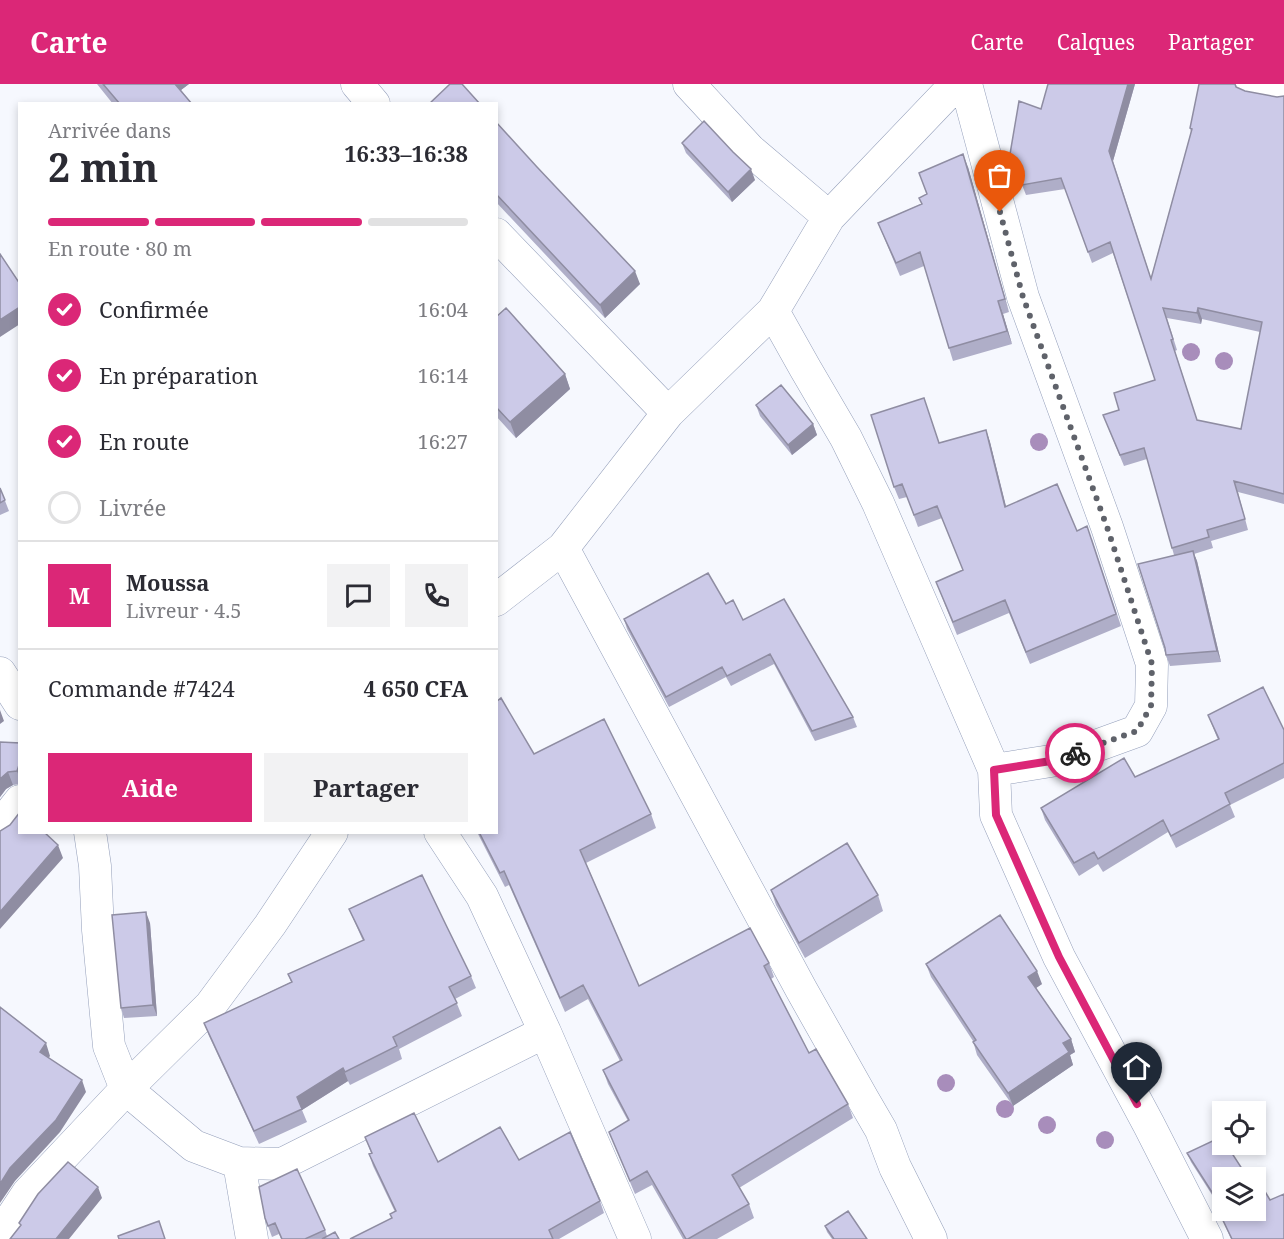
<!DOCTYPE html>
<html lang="fr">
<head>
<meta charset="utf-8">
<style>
	body { margin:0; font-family:"Noto Serif",serif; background:#f2f2f3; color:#2b2b33; height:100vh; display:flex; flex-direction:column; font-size:22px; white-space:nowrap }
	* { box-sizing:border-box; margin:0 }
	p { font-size:20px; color:#7c7c81 }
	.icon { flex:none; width:33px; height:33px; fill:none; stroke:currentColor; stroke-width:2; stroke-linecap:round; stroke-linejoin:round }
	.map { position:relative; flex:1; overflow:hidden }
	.drawer { position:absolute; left:18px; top:18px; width:480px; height:732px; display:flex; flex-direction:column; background:#fff; border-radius:0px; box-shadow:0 3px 9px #0003 }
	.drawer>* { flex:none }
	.fabs { position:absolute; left:1212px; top:1017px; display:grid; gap:12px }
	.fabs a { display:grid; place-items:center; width:54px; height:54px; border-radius:0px; background:#fff; box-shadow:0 3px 9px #0003; font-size:30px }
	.pin { position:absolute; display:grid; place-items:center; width:51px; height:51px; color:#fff; margin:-62px -26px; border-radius:50% 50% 50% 0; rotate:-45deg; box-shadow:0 0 6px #0007 }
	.pin .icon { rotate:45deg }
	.courier { position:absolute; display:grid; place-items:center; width:60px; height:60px; margin:-30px; border:4px solid #db2777; border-radius:50%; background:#fff; color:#222; box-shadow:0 2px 8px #0007 }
	.head em { font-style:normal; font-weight:700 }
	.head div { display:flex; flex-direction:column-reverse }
	.head { display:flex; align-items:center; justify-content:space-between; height:102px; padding:0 30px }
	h1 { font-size:39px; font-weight:700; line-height:45px }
	.bar { display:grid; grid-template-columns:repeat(4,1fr); gap:9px 6px; align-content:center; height:72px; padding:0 30px }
	.bar i { height:8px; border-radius:4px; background:#e1e1e2 }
	.bar .active { background:#db2777 }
	.bar p { grid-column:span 4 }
	.line { display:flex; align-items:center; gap:15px; padding:0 30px; border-top:2px solid #e1e1e2 }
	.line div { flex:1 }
	.round { display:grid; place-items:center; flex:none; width:63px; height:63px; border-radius:0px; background:#f2f2f3 }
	ol { padding:0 30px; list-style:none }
	li { display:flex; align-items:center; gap:18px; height:66px }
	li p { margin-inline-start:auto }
	li .icon { padding:6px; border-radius:50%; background:#db2777; color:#fff; stroke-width:4 }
	li:last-child { color:#7c7c81 }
	li i { width:33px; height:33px; border:3px solid #e1e1e2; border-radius:50% }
	.primary-button { display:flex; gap:12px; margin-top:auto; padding:12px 30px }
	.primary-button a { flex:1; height:69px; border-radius:0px; background:#db2777; color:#fff; font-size:24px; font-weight:700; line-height:69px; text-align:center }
	.primary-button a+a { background:#f2f2f3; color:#2b2b33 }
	header { display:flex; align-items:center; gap:36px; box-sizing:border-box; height:84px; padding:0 30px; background:#db2777; color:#fff }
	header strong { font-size:28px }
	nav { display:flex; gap:33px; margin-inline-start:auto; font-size:21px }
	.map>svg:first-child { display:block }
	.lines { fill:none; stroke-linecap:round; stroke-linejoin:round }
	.street-casing { stroke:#949fba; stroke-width:33 }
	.street { stroke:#fff; stroke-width:32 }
	.tree { fill:#a88dbb }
	.wall { fill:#afaec8; fill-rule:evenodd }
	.shaded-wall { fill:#8f8da2 }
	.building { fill:#cccae8; stroke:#8f8da2; stroke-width:1.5; fill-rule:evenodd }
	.done { stroke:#5f626a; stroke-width:6; stroke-dasharray:0 10.8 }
	.route { stroke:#db2777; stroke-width:8 }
</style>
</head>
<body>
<header>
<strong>Carte</strong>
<nav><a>Carte</a><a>Calques</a><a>Partager</a></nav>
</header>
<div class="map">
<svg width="1284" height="1155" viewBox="0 0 1284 1155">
	<rect width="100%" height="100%" fill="#f6f8fe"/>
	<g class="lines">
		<defs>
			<path id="street" d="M357 0 374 20
				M689 0 750 66 829 133
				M966 0 1023 213 1107 443 1152 580 1151 622 1137 647 1057 676 994 686
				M1252 0 1284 6
				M496 150 668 329
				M773 227 805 284 846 354 878 419 994 686 996 731 1059 873 1149 1041 1207 1155
				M563 464 801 905 863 1015 881 1046 895 1083 931 1155
				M496 516 563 464 668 329 773 227 829 133 956 0
				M0 589 20 620
				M0 742 20 717
				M90 748 95 782 98 846 109 962 126 1005 194 1062 239 1079 282 1080 545 948
				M440 748 482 812 545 948 635 1155
				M239 1079 252 1155
				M0 1151 28 1109 126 1005 210 922 270 841 332 748"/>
		</defs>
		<use href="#street" class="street-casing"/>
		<use href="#street" class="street"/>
	</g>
	<g class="tree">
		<circle cx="1191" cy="268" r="9"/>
		<circle cx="1224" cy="277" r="9"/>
		<circle cx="1039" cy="358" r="9"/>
		<circle cx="946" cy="999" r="9"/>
		<circle cx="1005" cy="1025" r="9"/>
		<circle cx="1047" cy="1041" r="9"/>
		<circle cx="1105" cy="1056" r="9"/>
	</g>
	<path class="wall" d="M97 0H189L181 6 192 20H113Z
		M1048 0H1135L1113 77 1151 194 1191 48 1190 44 1236 3 1245 7 1277 13 1284 12V420L1238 408 1248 446 1211 457 1213 464 1194 470 1197 477 1221 578 1170 582 1166 571 1174 471 1147 375 1124 382 1107 341 1119 326 1155 296 1113 169 1092 179 1065 105 1026 111 1010 70 1041 25ZM1167 234 1201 240 1202 235 1260 248 1241 345 1197 336 1175 267 1177 266Z
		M496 38 640 200 605 234 496 118Z
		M682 59 755 96 732 118 686 69Z
		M968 83 1009 228 1003 230 1012 260 953 277 924 182 900 192 878 139 921 120 927 110 919 89Z
		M496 233 565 290 570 305 516 354 496 332Z
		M924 314 939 359 986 346 990 358 1006 422 1077 447 1092 455 1121 542 1030 580 1009 529 957 551 936 498 963 486 942 434 918 443 907 413 899 415 894 403Z
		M756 321 813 340 817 351 792 371 760 332Z
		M0 404 9 427 0 431Z
		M726 520 853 633 857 643 815 657 774 580 731 602 726 593 669 623 627 545 624 535Z
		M1208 631 1284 646V694L1230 721 1235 733 1176 764 1168 748 1103 788 1098 780 1079 792 1045 736 1041 724 1135 693 1218 656Z
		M0 658 20 659V700L13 701 6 705 0 713Z
		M534 670 651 730 656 744 586 779 639 902 769 879 774 893 771 895 809 969 848 1020 853 1034 739 1104 749 1120 754 1134 717 1155H683L652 1101 635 1110 609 1048 628 1037 608 1000 603 986 620 977 588 915 565 928 509 801 505 803 477 748H496Z
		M771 806 878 811 883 827 805 874 776 821Z
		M349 825 446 841 471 892 476 904 455 915 462 932 399 965 402 975 350 1001 348 997 302 1026 307 1038 259 1060 209 952 204 939 291 898 288 890 363 857Z
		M150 839 157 932 124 934 121 924Z
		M926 880 1042 900 1036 904 1071 955 1075 968 1070 971 1073 981 1013 1022 977 971 973 957 931 893Z
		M365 1053 438 1078 519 1076 600 1117 604 1129 559 1155H350L392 1134 390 1130 395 1128 373 1082 369 1070 371 1069Z
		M1187 1069 1258 1107 1270 1116 1284 1155H1231L1218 1126 1221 1125 1191 1078Z
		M265 1134 325 1146 327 1152 339 1155H281L279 1150 272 1153Z
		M825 1142 867 1155H832L827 1148Z"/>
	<path class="shaded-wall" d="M173 0H189L177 9Z
		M1128 0H1135L1113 77 1109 67Z
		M963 70 968 83 1009 228 1005 215Z
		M751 85 755 96 732 118 728 108Z
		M635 187 640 200 605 234 600 221Z
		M998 217 1003 230 1012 260 1007 247Z
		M20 223V240L0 253V236Z
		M1198 224 1202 235 1201 240 1197 229Z
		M565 290 570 305 516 354 510 338Z
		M813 340 817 351 792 371 788 361Z
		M986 346 990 358 1009 435 1005 423Z
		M1193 467 1197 477 1221 578 1217 567Z
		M0 626 4 637 0 640Z
		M20 678V695L17 687Z
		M8 688 13 701 6 705 0 713V695Z
		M58 761 63 774 0 845V828Z
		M146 828 150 839 157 932 153 921Z
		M1037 887 1042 900 1033 906 1028 893Z
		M1071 955 1075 968 1070 971 1073 981 1013 1022 1008 1009 1063 959Z
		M46 959 50 972 44 980 40 968Z
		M343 984 348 997 302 1026 297 1013Z
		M82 996 86 1008 60 1048 15 1097 0 1119V1100L10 1084Z
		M98 1103 102 1114 69 1155H56Z"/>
	<path class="building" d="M103 0H175L192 20H120Z
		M450 0H462L480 20H429Z
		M1048 0H1128L1109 67 1151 195 1192 45 1190 44 1199 0H1235L1236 3 1245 7 1277 13 1284 12V410L1234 397 1245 435 1207 446 1209 453 1172 464 1144 364 1120 371 1103 331 1119 326 1114 309 1155 296 1110 158 1088 168 1061 94 1022 101 1010 70 1019 17 1041 25ZM1163 224 1197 229 1198 224 1262 238 1241 345 1197 336 1171 256 1173 255Z
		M704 37 733 68 751 85 728 108 682 59Z
		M496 38 537 83 635 187 600 221 496 110Z
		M963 70 1005 215 998 217 1007 247 949 264 920 168 896 179 878 139 922 120 919 114 927 110 919 89Z
		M0 170 20 200V223L0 236Z
		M506 224 565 290 510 338 496 323V233Z
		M781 301 813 340 788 361 756 321Z
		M924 314 939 359 986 346 1005 423 1057 400 1077 447 1087 442 1116 530 1026 568 1005 516 953 538 936 498 963 486 937 422 914 431 902 400 894 403 871 331Z
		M0 404 5 416 0 419Z
		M1193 467 1217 567 1166 571 1165 564 1138 480Z
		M708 489 726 520 733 516 743 536 784 515 853 633 812 647 770 570 727 592 722 583 666 613 624 535Z
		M1263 603 1284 646V679L1225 709 1230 720 1171 752 1163 736 1098 775 1094 768 1074 779 1041 724 1124 674 1135 693 1219 655 1208 631Z
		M501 614 534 670 604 635 651 730 580 766 639 902 750 844 769 879 764 882 809 969 816 965 848 1020 732 1091 749 1120 688 1155H686L647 1087 630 1097 609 1048 629 1036 603 986 622 976 583 901 560 914 504 787 500 789 479 748H496V618Z
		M0 658 20 659V678L17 687 8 688 0 695Z
		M20 728V748H44L58 761 0 828V747L10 741Z
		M847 759 878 811 799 859 771 806Z
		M422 791 446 841 471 892 449 903 457 919 393 953 397 962 345 988 343 984 297 1013 302 1025 254 1047 204 939 292 898 288 890 364 856 349 825Z
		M146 828 153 921 121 924 112 831Z
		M1000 831 1037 887 1028 893 1071 955 1063 959 1069 968 1008 1009 973 958 976 956 926 880Z
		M0 923 46 959 40 968 82 996 56 1036 10 1084 0 1100Z
		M414 1029 438 1078 500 1043 519 1076 570 1048 600 1117 549 1146 553 1155H350L392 1134 390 1130 396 1127 369 1070 372 1069 365 1053Z
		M1221 1053 1222 1056V1060H1226L1248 1094H1222V1124L1187 1069Z
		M68 1078 98 1103 56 1155H10L21 1141 19 1139 38 1110Z
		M297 1085 325 1146 305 1155H282L275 1139 268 1142 265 1134 259 1103Z
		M1256 1104 1258 1107 1263 1104 1270 1116 1284 1110V1155H1232L1218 1126 1222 1124V1126H1256Z
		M848 1127 867 1155H834L825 1142Z
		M159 1137 165 1155H119L118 1152Z
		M335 1148 339 1155H322Z"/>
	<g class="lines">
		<path class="done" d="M1000 128 1023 213 1107 443 1152 580 1151 622 1137 647 1075 669"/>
		<path class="route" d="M1075 669 1057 676 994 686 996 731 1059 873 1137 1020"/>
	</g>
</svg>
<div class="fabs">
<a><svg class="icon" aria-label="locate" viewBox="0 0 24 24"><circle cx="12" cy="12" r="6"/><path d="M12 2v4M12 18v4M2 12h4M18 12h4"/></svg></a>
<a><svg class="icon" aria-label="layers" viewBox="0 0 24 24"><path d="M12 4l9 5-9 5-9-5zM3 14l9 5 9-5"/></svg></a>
</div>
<div class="pin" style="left:1000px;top:128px;background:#ea580c"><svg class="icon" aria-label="bag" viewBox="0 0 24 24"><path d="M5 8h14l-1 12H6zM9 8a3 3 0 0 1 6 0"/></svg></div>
<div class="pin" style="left:1137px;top:1020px;background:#1f2937"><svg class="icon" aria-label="home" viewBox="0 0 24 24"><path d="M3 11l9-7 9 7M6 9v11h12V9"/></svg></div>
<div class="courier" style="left:1075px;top:669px"><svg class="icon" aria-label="bike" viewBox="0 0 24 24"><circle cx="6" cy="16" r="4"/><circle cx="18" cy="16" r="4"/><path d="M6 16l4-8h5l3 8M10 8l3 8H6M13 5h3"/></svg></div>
<section class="drawer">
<div class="head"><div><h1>2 min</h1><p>Arrivée dans</p></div><em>16:33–16:38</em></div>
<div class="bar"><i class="active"></i><i class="active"></i><i class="active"></i><i></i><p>En route · 80 m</p></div>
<ol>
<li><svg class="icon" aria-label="check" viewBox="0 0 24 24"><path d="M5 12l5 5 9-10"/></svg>Confirmée<p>16:04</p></li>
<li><svg class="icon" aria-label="check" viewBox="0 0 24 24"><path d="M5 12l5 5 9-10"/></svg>En préparation<p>16:14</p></li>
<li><svg class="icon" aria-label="check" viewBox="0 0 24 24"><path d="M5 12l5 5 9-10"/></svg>En route<p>16:27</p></li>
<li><i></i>Livrée</li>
</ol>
<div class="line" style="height:108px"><b class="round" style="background:#db2777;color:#fff">M</b><div><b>Moussa</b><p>Livreur · 4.5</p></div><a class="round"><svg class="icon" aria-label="chat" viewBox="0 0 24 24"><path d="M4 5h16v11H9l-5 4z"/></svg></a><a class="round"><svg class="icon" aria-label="phone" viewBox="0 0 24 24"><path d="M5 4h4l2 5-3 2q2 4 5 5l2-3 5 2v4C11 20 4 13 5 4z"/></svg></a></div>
<div class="line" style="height:78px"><div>Commande #7424</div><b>4 650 CFA</b></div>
<div class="primary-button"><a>Aide</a><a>Partager</a></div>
</section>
</div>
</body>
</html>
